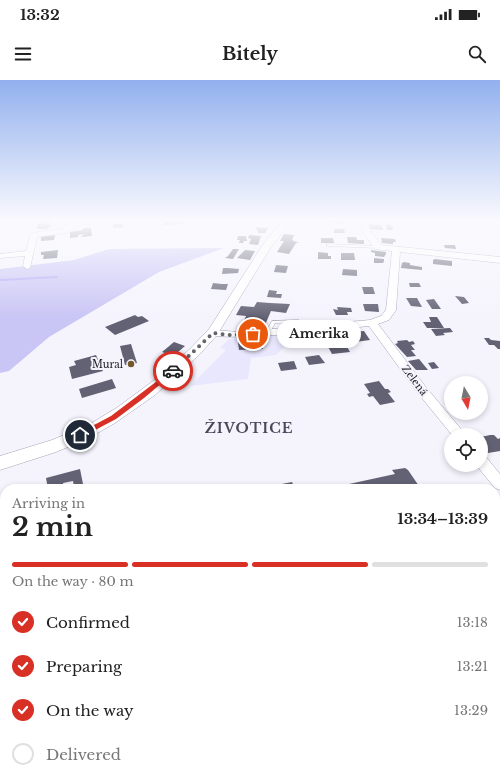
<!DOCTYPE html>
<html lang="en">
<head>
<meta charset="utf-8">
<style>
	body { margin:0; font-family:"Libre Baskerville",serif; background:#f2f2f2; color:#222; height:100vh; display:flex; flex-direction:column; font-size:15px; white-space:nowrap }
	* { box-sizing:border-box; margin:0 }
	p { font-size:13px; color:#767676 }
	.icon { flex:none; width:22px; height:22px; fill:none; stroke:currentColor; stroke-width:2; stroke-linecap:round; stroke-linejoin:round }
	.map { position:relative; flex:1; overflow:hidden }
	.side { position:absolute; left:0px; top:404px; width:500px; height:300px; display:flex; flex-direction:column; background:#fff; border-radius:16px 16px 0 0; box-shadow:0 2px 6px #0003 }
	.side>* { flex:none }
	.needle { width:26px; rotate:170deg }
	.buttons { position:absolute; left:444px; top:296px; display:grid; gap:8px }
	.buttons a { display:grid; place-items:center; width:44px; height:44px; border-radius:50%; background:#fff; box-shadow:0 2px 6px #0003; font-size:20px }
	.pin { position:absolute; display:grid; place-items:center; width:34px; height:34px; color:#fff; margin:-17px; border:2px solid #fff; border-radius:50%; box-shadow:0 1px 4px #0007 }
	.courier { position:absolute; display:grid; place-items:center; width:40px; height:40px; margin:-20px; border:3px solid #d93025; border-radius:50%; background:#fff; color:#222; box-shadow:0 1px 5px #0007 }
	.bubble { position:absolute; height:28px; border-radius:14px; background:#fff; box-shadow:0 2px 6px #0003; font-size:13px; font-weight:800; line-height:28px; text-align:center }
	.overview em { font-style:normal; font-weight:800 }
	.overview div { display:flex; flex-direction:column-reverse }
	.overview { display:flex; align-items:center; justify-content:space-between; height:68px; padding:0 12px }
	h1 { font-size:26px; font-weight:800; line-height:30px }
	.bar { display:grid; grid-template-columns:repeat(4,1fr); gap:6px 4px; align-content:center; height:48px; padding:0 12px }
	.bar i { height:5px; border-radius:3px; background:#e0e0e0 }
	.bar .active { background:#d93025 }
	.bar p { grid-column:span 4 }
	ol { padding:0 12px; list-style:none }
	li { display:flex; align-items:center; gap:12px; height:44px }
	li p { margin-inline-start:auto }
	li .icon { padding:4px; border-radius:50%; background:#d93025; color:#fff; stroke-width:4 }
	li:last-child { color:#767676 }
	li i { width:22px; height:22px; border:2px solid #e0e0e0; border-radius:50% }
	.status { display:flex; justify-content:space-between; align-items:center; height:28px; padding:0 20px; background:#fff; direction:ltr }
	.status svg { height:11px; fill:currentColor }
	header { display:flex; justify-content:space-between; align-items:center; height:52px; padding:0 12px; background:#fff; font-size:18px; font-weight:800 }
	.map>svg:first-child { display:block }
	.built { fill:#e8e7fe }
	.green { fill:#c9c5f5 }
	.lines { fill:none; stroke-linecap:round; stroke-linejoin:round }
	.stream { stroke:#b2a9f7; stroke-width:2 }
	.building { fill:#636274 }
	.service-casing { stroke:#a4a2b6; stroke-width:1 }
	.minor-casing { stroke:#a4a2b6; stroke-width:1 }
	.tertiary-casing { stroke:#a4a2b6; stroke-width:1 }
	.service { fill:#fff; fill-rule:evenodd }
	.minor { fill:#fff; fill-rule:evenodd }
	.tertiary { fill:#fff; fill-rule:evenodd }
	.route { fill:#d93025 }
	.done { stroke:#66656d; stroke-width:4; stroke-dasharray:0 7.2 }
	.poi-dot { fill:#74592c; stroke:#f5f4fd; stroke-width:1.5 }
	.labels { text-anchor:middle; stroke-width:4; stroke-linejoin:round; paint-order:stroke }
	.poi-label { font-size:10px; fill:#19181f; stroke:#f5f4fd; text-anchor:end }
	.street-label { font-size:10px; fill:#19181f; stroke:#f5f4fd }
	.district-label { font-size:14px; font-weight:bold; letter-spacing:1px; fill:#4a4859; stroke:#f5f4fd }
</style>
</head>
<body>
<div class="status"><b>13:32</b><svg viewBox="0 0 49 12"><path d="M0 12V9h3v3zM5 12V6h3v6zM10 12V3h3v9zM15 12V0h3v12zM26 1h20v11H26zM47 4h2v5h-2z"/></svg></div>
<header><svg class="icon" aria-label="menu" viewBox="0 0 24 24"><path d="M4 6h16M4 12h16M4 18h16"/></svg>Bitely<svg class="icon" aria-label="search" viewBox="0 0 24 24"><circle cx="10" cy="10" r="6"/><path d="M15 15l6 6"/></svg></header>
<div class="map">
<svg width="500" height="704" viewBox="0 0 500 704">
	<rect width="100%" height="100%" fill="#f5f4fd"/>
	<path class="built" d="M281 255 285 266 276 275 251 278 248 299 190 306 226 270 220 268 229 259Z"/>
	<path class="green" d="M224 168 159 192 49 257 9 291 0 293V189L74 180 109 169Z"/>
	<g class="lines">
		<path class="stream" d="M0 200 57 197"/>
	</g>
	<path class="building" d="M174 141 182 142 183 144 164 145V142Z
		M326 141H344L341 144Z
		M51 142 50 147 47 149H37L38 144Z
		M123 143V147L113 148V144Z
		M369 144 380 145 382 146 383 150 370 149Z
		M386 144 392 145 393 150H387Z
		M257 147 268 148 265 153H258V150H256Z
		M83 148H91L92 156 81 157 84 154 78 155V157L70 158V152L83 150Z
		M334 149H344L345 153H334Z
		M284 154 294 155 292 160 299 163H296L289 174 277 172 284 161H280Z
		M55 155 54 160 41 161V156Z
		M249 155 261 156 258 165 249 164 251 159 248 158Z
		M238 156H246L247 161H244L243 163H239L240 160H237Z
		M347 157H356L357 160H364V164L348 163Z
		M321 158H333L334 163H321Z
		M381 158 395 159 396 162H393V164L382 163Z
		M444 165H455L456 169 445 168Z
		M233 169H239L233 179 225 178 228 176Z
		M58 170 57 178 43 179 44 175H41V172Z
		M245 170 255 171 250 180 237 178Z
		M371 170 386 172V174L384 177 375 176V173L371 172Z
		M318 172 328 173V176H331V179H318Z
		M341 173H354L355 180H341Z
		M374 178 384 179V181L383 183H374Z
		M435 179 452 181V186L433 184V180Z
		M404 182 410 183V185L422 187V190L401 188 402 183Z
		M276 185 288 186 286 193 274 192Z
		M223 188H228L239 189 238 193 222 194Z
		M343 189 357 190V196L342 195Z
		M213 203 222 204H228L226 210 211 209Z
		M409 203H419L421 207H410Z
		M362 207H373L375 214H364Z
		M269 210 277 211 276 214H282L281 218 267 217Z
		M455 216 464 217 469 223 462 224Z
		M406 218H417L422 227 411 226Z
		M434 219 441 229H432L426 220Z
		M257 222 270 223 290 224 286 233 271 231 265 245 261 244 259 249 245 247 246 244 243 243 246 236 236 235 241 226 254 227Z
		M363 224H378L379 232 365 231Z
		M337 227 351 228 352 232H347L348 235H336L333 229 338 230Z
		M135 235 138 237 142 236 149 241 115 255 105 247Z
		M429 237H437L444 248H427L423 242H431Z
		M450 248 453 252 443 253 445 255 436 256 431 249Z
		M364 251 370 260 355 262 349 252Z
		M484 258H489L491 260 500 261V269H498L494 265H489Z
		M265 260 266 265 263 266V269L239 270 238 262Z
		M407 260 409 262 413 261 415 264 411 265 415 270H411L416 276 407 277 395 264 398 263 397 261Z
		M174 262 185 266 170 279 162 276 165 273 162 272Z
		M345 263 350 272 332 274 327 265Z
		M131 264 137 283 125 285 120 266Z
		M96 275 103 291 72 299 69 287 76 285 74 281Z
		M319 275 325 283 309 285 305 277Z
		M419 279 428 290H416L408 281Z
		M294 281 297 289 281 291 278 283Z
		M434 282 439 288 432 289 428 283Z
		M112 299 116 308 82 318 79 309Z
		M379 301 385 309H388L391 312 388 313 395 322 380 325 373 316 369 317 367 314 370 313 364 304Z
		M490 355H494L498 359 500 358V371L488 373 481 365V357Z
		M405 388 408 390 421 409H326L395 394 392 390Z
		M80 389 83 404 74 407 73 401 63 403 64 407 57 409H48L46 398Z
		M292 402 295 409H261V408Z
		M202 699H249L250 704H203Z"/>
	<g class="lines">
		<defs>
			<path id="service" d="M327 164 378 166 380 167 378 168 328 166H327Z
				M297 240H299V242L275 243 269 254H265V253L272 241Z
				M149 699H159L158 704H148Z"/>
			<path id="minor" d="M72 141H101L97 143 77 145 67 153 37 157 30 188 27 189 23 186 25 176 0 178V174L26 171 31 153 62 149Z
				M361 146H367L381 165 500 177V183L400 172 396 230 389 240 378 244 425 306 466 355H452L417 312 369 246C347 248 217 264 208 253L213 250 239 252 370 240 381 236 386 230 392 171 375 169 360 148Z
				M481 376 486 377 500 394V410L495 408 476 385H481Z"/>
			<path id="tertiary" d="M282 141H292L271 167 217 255 199 275 155 315 115 343 87 359 56 372 0 390V376L52 360 90 344 118 327 157 298 190 269 209 249 262 166Z"/>
		</defs>
		<use href="#service" class="service-casing"/>
		<use href="#minor" class="minor-casing"/>
		<use href="#tertiary" class="tertiary-casing"/>
		<use href="#service" class="service"/>
		<use href="#minor" class="minor"/>
		<use href="#tertiary" class="tertiary"/>
	</g>
	<linearGradient id="sky" x2="0" y2="1"><stop stop-color="#92b0ee"/><stop offset="0.59" stop-color="#fafafe"/><stop offset="1" stop-color="#fafafe" stop-opacity="0"/></linearGradient>
	<rect width="500" height="239" fill="url(#sky)"/>
	<path class="route" d="M173 289 176 291 175 292 144 318 116 339 82 357H77V354L111 336Z"/>
	<g class="lines">
		<path class="done" d="M173 291 213 253 229 255 253 254"/>
	</g>
	<circle class="poi-dot" cx="131" cy="284" r="4"/>
	<g class="labels">
		<g class="poi-label">
			<text x="123" y="288">Mural</text>
		</g>
		<g class="street-label">
			<text transform="translate(415 300) rotate(53)" y="4">Zelená</text>
		</g>
		<g class="district-label">
			<text x="249" y="353">ŽIVOTICE</text>
		</g>
	</g>
</svg>
<div class="buttons">
<a><svg class="needle" viewBox="-14 -14 28 28"><path d="M0-13l5 13h-10z" fill="#e53935"/><path d="M0 13l5-13h-10z" fill="#767676"/></svg></a>
<a><svg class="icon" aria-label="locate" viewBox="0 0 24 24"><circle cx="12" cy="12" r="6"/><path d="M12 2v4M12 18v4M2 12h4M18 12h4"/></svg></a>
</div>
<div class="pin" style="left:253px;top:254px;background:#ea580c"><svg class="icon" aria-label="bag" viewBox="0 0 24 24"><path d="M5 8h14l-1 12H6zM9 8a3 3 0 0 1 6 0"/></svg></div>
<div class="pin" style="left:80px;top:355px;background:#1f2937"><svg class="icon" aria-label="home" viewBox="0 0 24 24"><path d="M3 11l9-7 9 7M6 9v11h12V9"/></svg></div>
<div class="courier" style="left:173px;top:291px"><svg class="icon" aria-label="car" viewBox="0 0 24 24"><path d="M5 17H2v-5l4-1 3-4h7l3 4 3 1v5h-3M9 17h6M6 11h13"/><circle cx="7" cy="17" r="2"/><circle cx="17" cy="17" r="2"/></svg></div>
<div class="bubble" style="left:277px;top:240px;width:84px">Amerika</div>
<section class="side">
<div class="overview"><div><h1>2 min</h1><p>Arriving in</p></div><em>13:34–13:39</em></div>
<div class="bar"><i class="active"></i><i class="active"></i><i class="active"></i><i></i><p>On the way · 80 m</p></div>
<ol>
<li><svg class="icon" aria-label="check" viewBox="0 0 24 24"><path d="M5 12l5 5 9-10"/></svg>Confirmed<p>13:18</p></li>
<li><svg class="icon" aria-label="check" viewBox="0 0 24 24"><path d="M5 12l5 5 9-10"/></svg>Preparing<p>13:21</p></li>
<li><svg class="icon" aria-label="check" viewBox="0 0 24 24"><path d="M5 12l5 5 9-10"/></svg>On the way<p>13:29</p></li>
<li><i></i>Delivered</li>
</ol>
</section>
</div>
</body>
</html>
